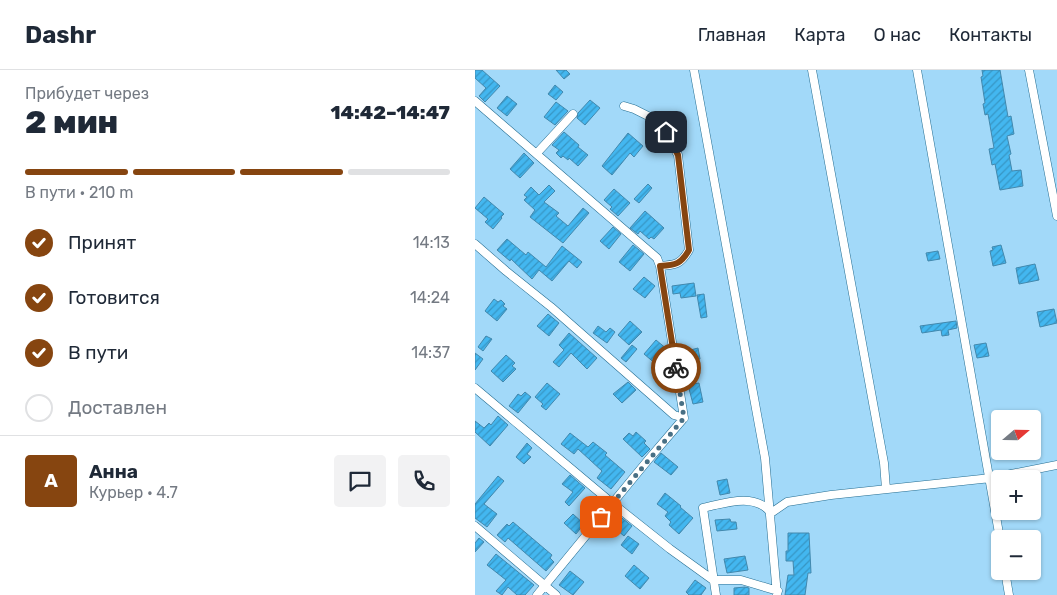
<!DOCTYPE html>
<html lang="ru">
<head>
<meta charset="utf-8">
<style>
	body { margin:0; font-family:Rubik,sans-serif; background:#f2f2f3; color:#1f2937; height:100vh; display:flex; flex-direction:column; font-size:19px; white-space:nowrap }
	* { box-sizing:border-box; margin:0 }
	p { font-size:16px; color:#747a83 }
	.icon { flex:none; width:28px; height:28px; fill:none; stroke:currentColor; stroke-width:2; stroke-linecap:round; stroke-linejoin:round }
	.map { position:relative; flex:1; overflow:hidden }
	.drawer { display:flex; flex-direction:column; background:#fff; width:475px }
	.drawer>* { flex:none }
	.needle { width:32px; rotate:70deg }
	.controls { position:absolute; left:516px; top:340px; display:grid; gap:10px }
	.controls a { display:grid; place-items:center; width:50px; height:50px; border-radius:5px; background:#fff; box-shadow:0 1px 4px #0004; font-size:25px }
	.pin { position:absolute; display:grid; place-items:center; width:42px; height:42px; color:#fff; margin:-21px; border-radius:10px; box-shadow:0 2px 8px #0006 }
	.courier { position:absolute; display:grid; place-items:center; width:50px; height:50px; margin:-25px; border:4px solid #864510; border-radius:50%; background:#fff; color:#222; box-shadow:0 1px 6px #0007 }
	.head em { font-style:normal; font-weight:800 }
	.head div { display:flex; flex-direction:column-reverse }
	.head { display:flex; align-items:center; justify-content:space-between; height:85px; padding:0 25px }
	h1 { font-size:32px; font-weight:800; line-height:38px }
	.bar { display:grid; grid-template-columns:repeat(4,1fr); gap:8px 5px; align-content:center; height:60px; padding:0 25px }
	.bar i { height:6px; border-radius:4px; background:#e0e1e3 }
	.bar .selected { background:#864510 }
	.bar p { grid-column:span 4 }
	.line { display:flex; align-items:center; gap:12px; padding:0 25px; border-top:1px solid #e0e1e3 }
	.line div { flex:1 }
	.round { display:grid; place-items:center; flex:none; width:52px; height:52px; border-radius:5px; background:#f2f2f3 }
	ol { padding:0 25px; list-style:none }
	li { display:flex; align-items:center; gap:15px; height:55px }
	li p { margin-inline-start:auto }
	li .icon { padding:5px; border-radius:50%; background:#864510; color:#fff; stroke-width:4 }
	li:last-child { color:#747a83 }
	li i { width:28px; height:28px; border:2px solid #e0e1e3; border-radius:50% }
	header { display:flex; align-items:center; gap:30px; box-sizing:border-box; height:70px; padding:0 25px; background:#fff; border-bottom:1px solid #e0e1e3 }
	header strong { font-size:24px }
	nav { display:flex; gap:28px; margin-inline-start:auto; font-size:18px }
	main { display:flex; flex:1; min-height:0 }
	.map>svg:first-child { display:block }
	.building { fill:url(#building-hatch); stroke:#4288ad }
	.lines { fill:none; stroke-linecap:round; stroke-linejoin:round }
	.minor-casing { stroke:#246d91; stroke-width:9 }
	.minor { stroke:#fff; stroke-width:8 }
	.done { stroke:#486f84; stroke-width:5; stroke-dasharray:0 9 }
	.route { stroke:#864510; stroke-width:6 }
</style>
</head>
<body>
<header>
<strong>Dashr</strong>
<nav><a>Главная</a><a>Карта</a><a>О нас</a><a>Контакты</a></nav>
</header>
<main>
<section class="drawer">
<div class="head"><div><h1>2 мин</h1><p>Прибудет через</p></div><em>14:42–14:47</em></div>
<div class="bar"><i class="selected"></i><i class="selected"></i><i class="selected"></i><i></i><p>В пути · 210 m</p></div>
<ol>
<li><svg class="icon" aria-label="check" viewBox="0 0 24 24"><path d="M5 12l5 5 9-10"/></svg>Принят<p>14:13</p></li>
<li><svg class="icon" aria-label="check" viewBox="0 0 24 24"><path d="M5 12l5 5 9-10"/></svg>Готовится<p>14:24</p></li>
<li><svg class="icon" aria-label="check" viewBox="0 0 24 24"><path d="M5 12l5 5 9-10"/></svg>В пути<p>14:37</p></li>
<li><i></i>Доставлен</li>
</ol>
<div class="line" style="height:90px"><b class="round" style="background:#864510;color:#fff">А</b><div><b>Анна</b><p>Курьер · 4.7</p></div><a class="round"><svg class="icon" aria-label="chat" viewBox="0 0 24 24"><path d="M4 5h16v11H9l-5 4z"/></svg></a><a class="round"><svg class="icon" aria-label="phone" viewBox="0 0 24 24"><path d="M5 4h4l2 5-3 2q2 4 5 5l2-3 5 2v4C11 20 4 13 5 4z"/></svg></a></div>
</section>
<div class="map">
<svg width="582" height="525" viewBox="0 0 582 525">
	<defs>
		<pattern id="building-hatch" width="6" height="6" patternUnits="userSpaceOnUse" patternTransform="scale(1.25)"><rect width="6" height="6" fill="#43b7f0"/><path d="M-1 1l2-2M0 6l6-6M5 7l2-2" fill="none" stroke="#3796c4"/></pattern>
	</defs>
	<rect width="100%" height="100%" fill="#a2d9f9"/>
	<path class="building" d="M0 0H7L25 16 10 32 4 26 11 18 0 8Z
		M81 0H91L95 4 89 9Z
		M507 0H525L533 47 536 46 539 64 532 66 536 84 534 85 537 101 546 100 548 116 525 120 520 94 517 95 514 79 519 78 513 44 510 45 508 34 510 33 506 7 508 6Z
		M80 15 88 22 81 30 73 24Z
		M32 26 42 34 32 46 22 38Z
		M115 30 125 38 110 55 102 48 103 43Z
		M81 32 93 41 80 55 69 47Z
		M89 62 104 75 103 77 113 85 103 96 94 88 93 90 88 86 86 88 81 83 84 80 77 75Z
		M153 63 168 76 159 87 155 83 137 105 127 96Z
		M49 83 59 93 45 108 35 99Z
		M173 114 177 118 164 133 159 129Z
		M74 115 80 121 69 132 84 143 81 146 93 156 108 138 114 143 88 173 55 147 60 140 49 130 52 127 49 125 56 117 64 125Z
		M139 119 155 133 143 146 135 139 137 137 129 130Z
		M9 127 29 144 26 147 27 148 18 159 10 152 13 149 0 138Z
		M170 141 189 158 179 169 176 167 174 169 165 161 163 164 155 158Z
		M138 157 146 164 134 179 125 171Z
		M32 169 51 185 53 182 71 197 87 176 107 192 102 198 94 191 77 211 64 200 57 209 36 189 35 191 22 180Z
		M158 175 169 184 155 201 144 192Z
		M526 175 531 193 518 196 515 181 518 180 517 177Z
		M463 181 465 189 453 191 451 183Z
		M560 194 564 210 544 214 541 198Z
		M169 207 180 216 170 228 158 219Z
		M219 213 221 226 206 228 205 223 198 224 197 216Z
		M229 224 232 247 226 248 222 225Z
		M19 229 23 232 26 230 30 234 28 236 32 239 22 251 10 241Z
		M579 239 582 253 565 257 562 242Z
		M73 244 84 253 74 266 62 256Z
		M155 251 167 262 154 275 143 265Z
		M481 251 482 258 473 260 474 265 467 266 466 260 447 263 445 256Z
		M123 256 131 262 135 258 140 262 132 273 118 263Z
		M94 263 122 288 112 299 96 283 84 297 78 292 89 280 84 275Z
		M11 266 17 269 8 281 3 277Z
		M181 270 193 280V282L182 295 169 284Z
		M511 273 514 286 502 288 499 275Z
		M157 275 162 279 151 292 146 288Z
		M223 278 225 289 218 290 217 287 210 289 208 282Z
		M0 283 8 289 0 300Z
		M31 285 40 293 37 296 41 299 28 312 16 301Z
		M153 312 161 320 147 333 138 324Z
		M72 313 85 324 71 340 66 336 68 334 60 327Z
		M224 313 228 332 218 334 213 315Z
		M50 322 56 327 43 343 34 336 43 324 46 326Z
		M23 346 33 355 15 376 0 362V351L9 358 14 353 16 355Z
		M161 362 171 371 169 373 175 379 167 387 148 369 154 363 158 366Z
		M95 363 113 377 118 372 132 383 130 385 150 402 136 419 122 408 127 401 103 379 99 384 86 374Z
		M52 373 57 378 52 384 56 387 49 394 41 387Z
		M186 383 203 397 196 405 179 392Z
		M95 405 110 418 94 436 90 432 98 422 87 414Z
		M23 406 29 411 9 434 22 444 12 457 0 448V434Z
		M252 409 255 423 245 425 242 411Z
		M190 423 206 436 205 437 218 448 204 464 194 455 196 452 190 446 193 442 182 434Z
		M98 444 109 454 101 464 89 453Z
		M143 445 157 456 149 466 135 454Z
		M255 449 256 452H261L262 459 242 461 240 450Z
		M38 452 77 485 75 488 79 492 71 501 33 468 30 472 22 465 32 454 34 456Z
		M313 463H334L336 503H333L330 525H310L313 505H319L318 491H311V481H313Z
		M153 466 164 474 157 484 146 475Z
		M4 468 9 472 0 482V473Z
		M21 484 59 515 50 525H42L33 517 27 525 21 521 31 510 12 495Z
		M270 486 273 500 252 503 249 489Z
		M159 495 174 508 165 519 150 506Z
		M95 501 109 512 98 525 84 515Z
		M220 510 231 518 226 525H214L211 522Z
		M270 517 274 518V525H259V518Z"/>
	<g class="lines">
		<defs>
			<path id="minor" d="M219 0 290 388 302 525
				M337 0 409 393 411 419
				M442 0 525 469
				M554 0 582 146
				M0 31 182 188 185 196 209 348
				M149 36 159 39 177 48 191 63 203 85 214 180C206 194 201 195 185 196
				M62 83 98 44
				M0 174 31 201 76 237 199 345 209 348
				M0 318 137 433 195 479 238 510H266L303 521
				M296 443 312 432 356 425 516 408 582 395
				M0 456 81 525
				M530 501 534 525
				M62 525 173 390 209 348
				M241 525 228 438C250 433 280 422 296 443"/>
		</defs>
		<use href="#minor" class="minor-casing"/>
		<use href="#minor" class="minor"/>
	</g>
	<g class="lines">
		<path class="done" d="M126 447 209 348 201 298"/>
		<path class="route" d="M191 62 203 85 214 180C206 194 201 195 185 196L201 298"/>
	</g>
</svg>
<div class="controls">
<a><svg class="needle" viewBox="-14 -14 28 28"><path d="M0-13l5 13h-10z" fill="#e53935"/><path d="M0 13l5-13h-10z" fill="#747a83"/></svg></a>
<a>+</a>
<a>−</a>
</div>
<div class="pin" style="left:126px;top:447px;background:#ea580c"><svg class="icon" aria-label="bag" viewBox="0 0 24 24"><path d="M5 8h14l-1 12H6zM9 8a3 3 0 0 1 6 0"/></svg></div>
<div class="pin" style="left:191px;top:62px;background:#1f2937"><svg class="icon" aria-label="home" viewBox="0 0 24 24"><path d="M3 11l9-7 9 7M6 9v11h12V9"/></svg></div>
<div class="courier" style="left:201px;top:298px"><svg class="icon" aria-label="bike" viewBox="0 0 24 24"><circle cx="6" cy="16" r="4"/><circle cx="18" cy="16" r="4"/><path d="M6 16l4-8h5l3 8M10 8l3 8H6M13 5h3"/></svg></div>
</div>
</main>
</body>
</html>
